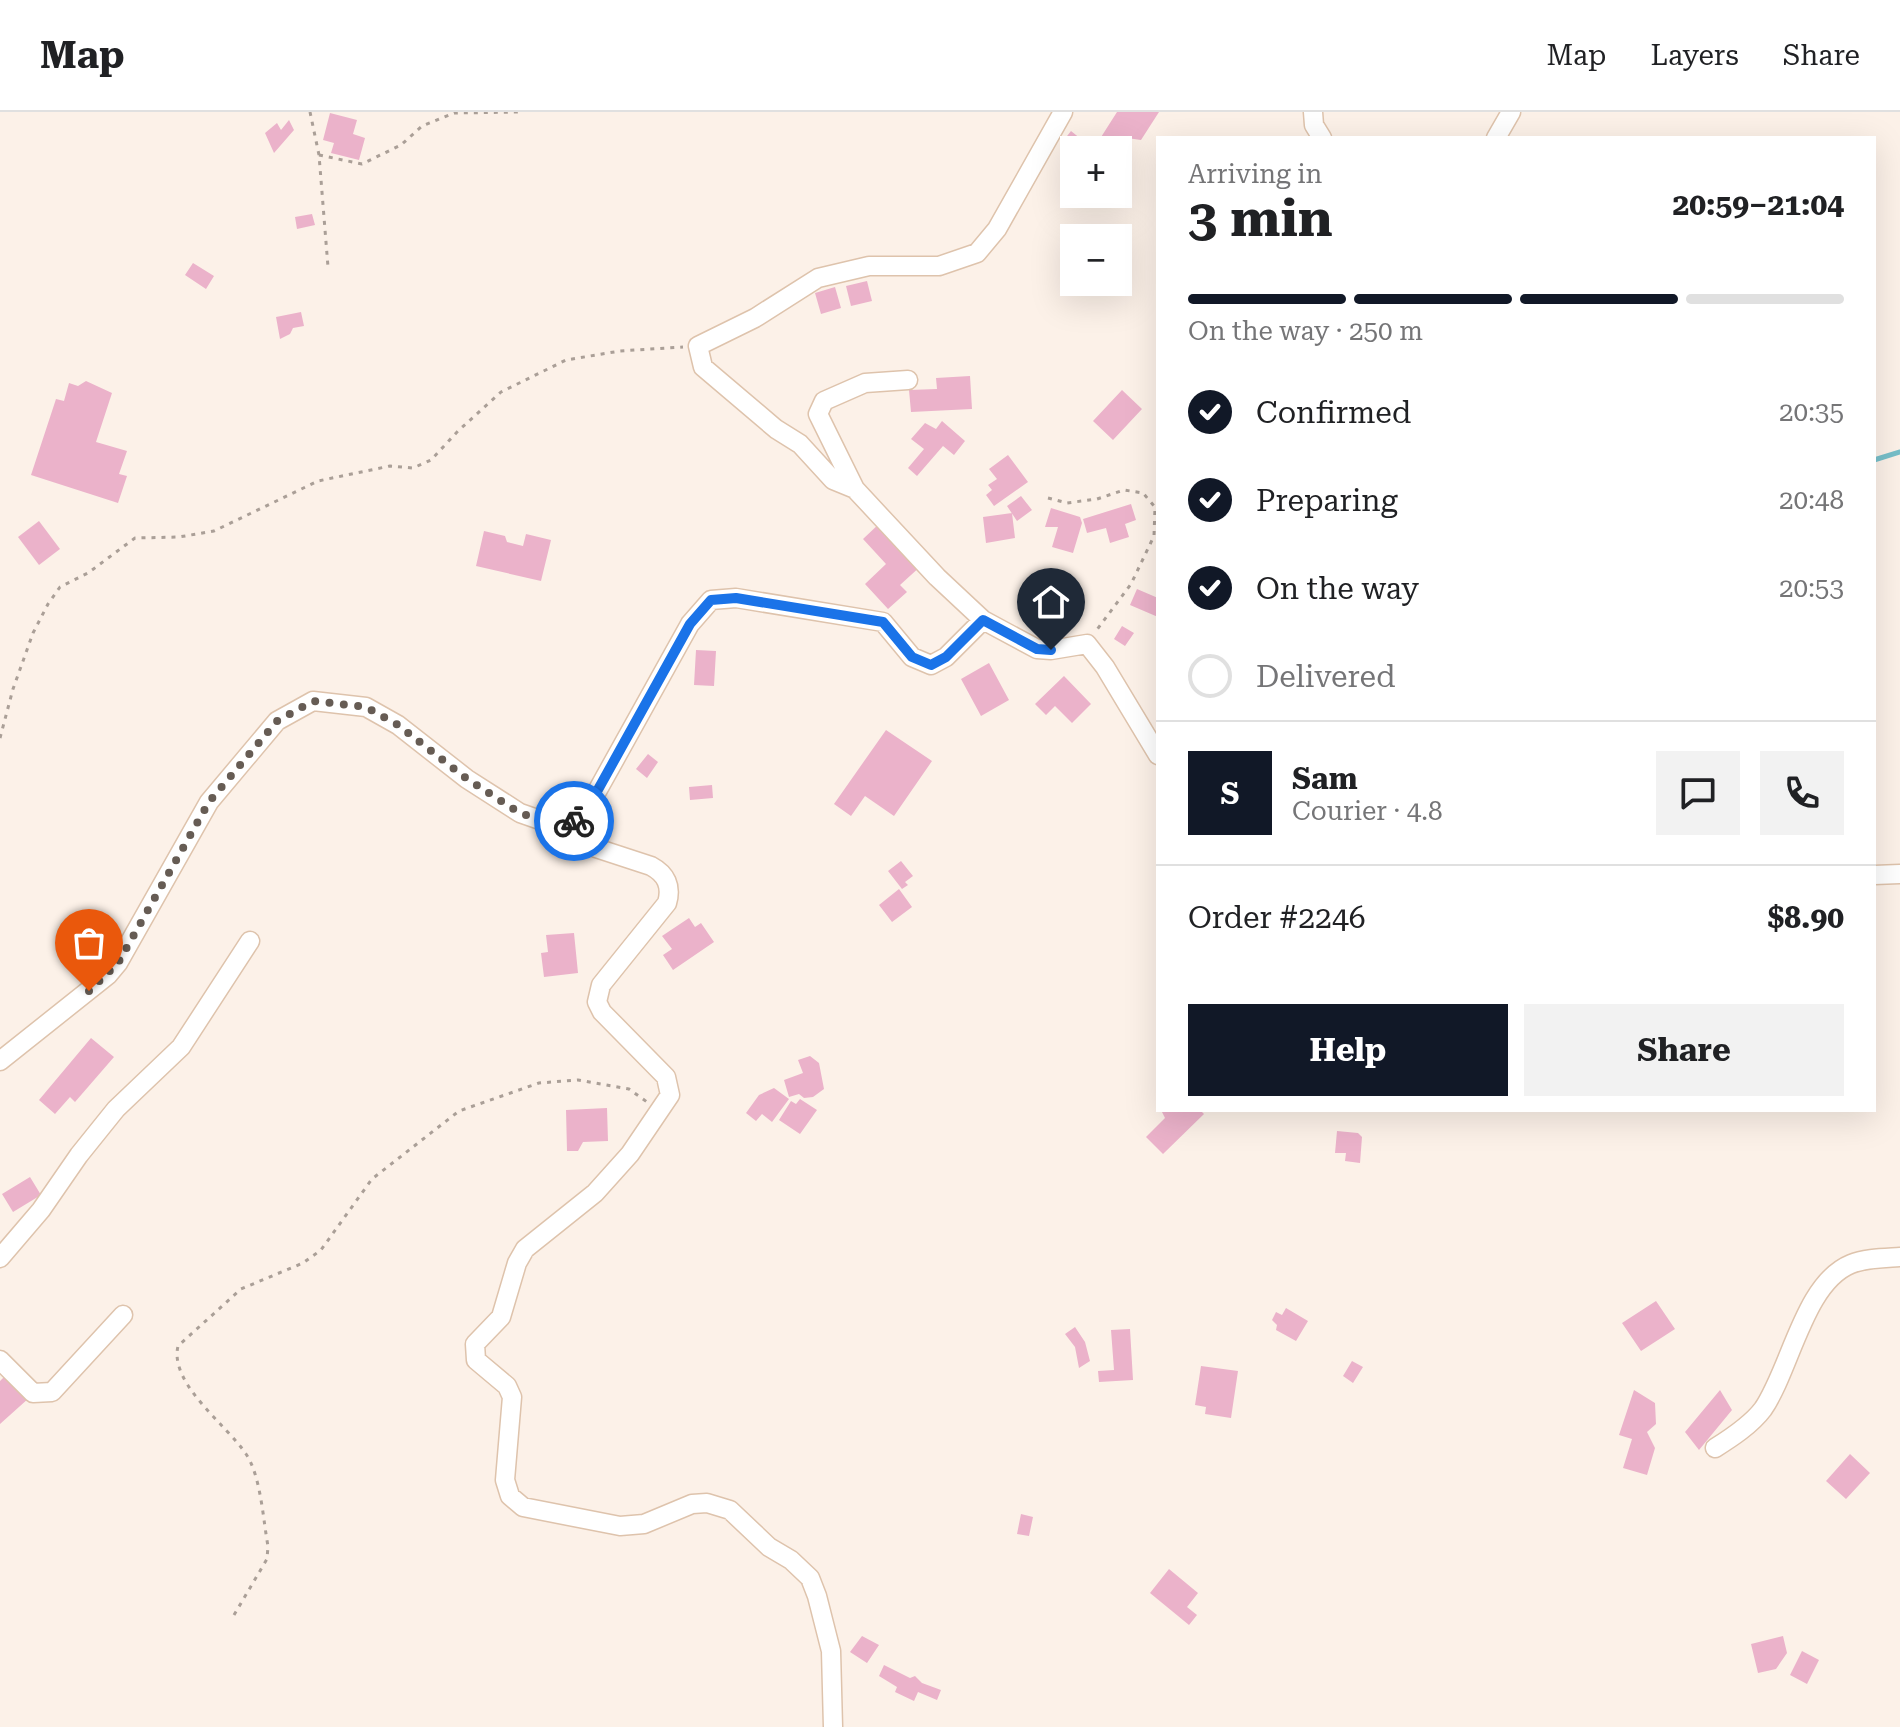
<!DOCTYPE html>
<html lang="en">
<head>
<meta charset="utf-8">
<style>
	body { margin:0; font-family:"Roboto Serif",serif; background:#f2f2f2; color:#202124; height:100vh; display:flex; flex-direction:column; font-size:30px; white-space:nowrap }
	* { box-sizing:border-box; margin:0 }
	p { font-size:26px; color:#757577 }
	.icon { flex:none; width:44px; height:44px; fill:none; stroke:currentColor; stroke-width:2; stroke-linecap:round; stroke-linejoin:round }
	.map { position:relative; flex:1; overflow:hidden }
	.side { position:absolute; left:1156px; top:24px; width:720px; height:976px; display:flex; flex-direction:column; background:#fff; border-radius:0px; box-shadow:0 8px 32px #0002 }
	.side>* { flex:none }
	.tools { position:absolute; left:1060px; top:24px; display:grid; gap:16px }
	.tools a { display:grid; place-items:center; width:72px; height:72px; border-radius:0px; background:#fff; box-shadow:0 8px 32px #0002; font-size:40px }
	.pin { position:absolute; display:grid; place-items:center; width:68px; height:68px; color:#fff; margin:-82px -34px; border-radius:50% 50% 50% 0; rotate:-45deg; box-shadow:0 0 8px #0007 }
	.pin .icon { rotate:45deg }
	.courier { position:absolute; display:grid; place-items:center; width:80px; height:80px; margin:-40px; border:6px solid #1a73e8; border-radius:50%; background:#fff; color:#222; box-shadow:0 2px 10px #0007 }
	.overview em { font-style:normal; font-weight:700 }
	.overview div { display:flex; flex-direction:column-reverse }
	.overview { display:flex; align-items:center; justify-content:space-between; height:136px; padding:0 32px }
	h1 { font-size:52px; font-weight:700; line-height:60px }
	.bar { display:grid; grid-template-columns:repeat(4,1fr); gap:12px 8px; align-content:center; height:96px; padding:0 32px }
	.bar i { height:10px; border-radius:6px; background:#e0e0e0 }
	.bar .active { background:#111827 }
	.bar p { grid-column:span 4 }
	.line { display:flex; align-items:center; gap:20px; padding:0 32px; border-top:2px solid #e0e0e0 }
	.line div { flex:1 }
	.round { display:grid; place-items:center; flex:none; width:84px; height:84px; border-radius:0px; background:#f2f2f2 }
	ol { padding:0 32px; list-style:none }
	li { display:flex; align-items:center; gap:24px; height:88px }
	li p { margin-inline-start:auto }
	li .icon { padding:8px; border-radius:50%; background:#111827; color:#fff; stroke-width:4 }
	li:last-child { color:#757577 }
	li i { width:44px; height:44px; border:4px solid #e0e0e0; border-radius:50% }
	.primary-button { display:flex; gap:16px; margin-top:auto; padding:16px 32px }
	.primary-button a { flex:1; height:92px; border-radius:0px; background:#111827; color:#fff; font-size:32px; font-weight:700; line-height:92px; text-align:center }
	.primary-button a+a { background:#f2f2f2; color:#202124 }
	header { display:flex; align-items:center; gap:48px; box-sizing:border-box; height:112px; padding:0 40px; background:#fff; border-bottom:2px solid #e0e0e0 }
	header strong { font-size:38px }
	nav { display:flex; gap:44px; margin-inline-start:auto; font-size:28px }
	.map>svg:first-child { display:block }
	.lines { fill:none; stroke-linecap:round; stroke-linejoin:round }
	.stream { stroke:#77bfc9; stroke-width:5 }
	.building { fill:#ebb2ca }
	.minor-casing { stroke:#dec3ac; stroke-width:21 }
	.path { stroke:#aa9f97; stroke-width:3; stroke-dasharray:4 6; stroke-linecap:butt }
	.minor { stroke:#fff; stroke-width:18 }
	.done { stroke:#665c54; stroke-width:8; stroke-dasharray:0 14.4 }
	.route { stroke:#1a73e8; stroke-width:10 }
</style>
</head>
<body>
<header>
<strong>Map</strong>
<nav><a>Map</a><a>Layers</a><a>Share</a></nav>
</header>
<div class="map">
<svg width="1900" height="1615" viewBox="0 0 1900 1615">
	<rect width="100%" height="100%" fill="#fcf1e8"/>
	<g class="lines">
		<path class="stream" d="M1874 348 1900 340"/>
	</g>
	<path class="building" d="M1117 0H1159L1141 28 1127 26 1120 38H1104L1096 33Z
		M330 1 357 8 353 22 365 26 359 48 331 41 334 31 323 28Z
		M289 8 294 18 274 41 265 21 277 11 281 18Z
		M1071 19 1086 31 1081 38H1074V43L1060 33Z
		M312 102 315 113 297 117 295 105Z
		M193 151 214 164 206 177 185 163Z
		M867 169 872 189 851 194 846 174Z
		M835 175 841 196 821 202 815 181Z
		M301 200 304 214 293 216 290 222 280 227 276 205Z
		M970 264 972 297 911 300 909 278 937 277 936 266Z
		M86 269 112 281 96 330 127 339 119 362 127 364 118 391 31 363 56 287 64 289 69 271 78 274Z
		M1122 278 1142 297 1113 328 1093 309Z
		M942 309 965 329 954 343 943 334 917 364 908 356 924 337 911 327 925 311 936 317Z
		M1008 343 1028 370 994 394 986 383 992 378 988 373 997 367 989 357Z
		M1021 384 1032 398 1017 409 1007 394Z
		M1131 392 1136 408 1125 412 1129 425 1110 431 1106 416 1087 421 1083 407Z
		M1051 396 1080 405 1082 411 1073 441 1052 435 1058 415H1045Z
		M1012 401 1015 426 986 431 983 405Z
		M39 409 60 437 39 453 18 425Z
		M881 410 922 453 900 473 907 480 888 497 865 472 886 452 863 427Z
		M484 419 505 424 507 430 523 434 526 422 551 428 541 469 476 454Z
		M1137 477 1158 486V505L1130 493Z
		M1122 514 1134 521 1125 534 1114 527Z
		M696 538 716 539 714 574 694 573Z
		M989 551 1009 588 981 604 961 567Z
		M1064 564 1091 592 1072 611 1055 594 1046 603 1035 592Z
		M886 618 932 649 894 704 865 684 851 704 834 692Z
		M648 642 658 650 647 666 636 657Z
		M712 673 713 686 690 688 689 675Z
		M901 749 913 764 905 770 908 773 902 777 888 759Z
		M899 777 912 795 892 810 879 793Z
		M689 806 695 815 701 811 714 830 673 858 663 843 672 837 662 824Z
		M574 821 578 861 544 865 541 841 548 840 546 823Z
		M91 926 114 945 75 990 70 985 55 1002 39 988Z
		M810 944 819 951 824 977 813 985 804 986 799 982 789 985 784 968 803 961 798 948Z
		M774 976 789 987 772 1010 762 1002 756 1009 746 1001 759 983Z
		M800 987 817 998 800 1022 779 1008 791 989 796 992Z
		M607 996 608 1029 583 1030 578 1039H567L566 998Z
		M1161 998H1200L1204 1002 1163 1042 1146 1025 1165 1006Z
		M1337 1019 1358 1021 1362 1025 1360 1051 1345 1049 1346 1041H1335Z
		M30 1065 41 1083 13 1100 2 1082Z
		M1656 1189 1675 1217 1641 1239 1622 1211Z
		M1286 1196 1308 1209 1296 1229 1276 1218 1277 1213 1272 1208 1276 1200 1282 1203Z
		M1075 1215 1085 1230 1090 1249 1079 1256 1075 1235 1065 1222Z
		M1130 1217 1133 1268 1099 1270 1098 1259 1114 1258 1111 1218Z
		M1352 1249 1363 1255 1353 1271 1343 1264Z
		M1201 1254 1238 1259 1231 1306 1205 1302 1206 1295 1195 1293Z
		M7 1262 29 1286 0 1312V1269Z
		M1634 1278 1655 1291 1656 1312 1647 1320 1655 1336 1647 1363 1623 1356 1632 1327 1619 1323Z
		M1720 1278 1732 1298 1699 1338 1685 1320Z
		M1850 1342 1870 1361 1846 1387 1826 1369Z
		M1021 1402 1033 1405 1029 1424 1017 1422Z
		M1169 1457 1198 1481 1187 1495 1197 1503 1189 1513 1150 1481Z
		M862 1524 879 1533 867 1551 850 1540Z
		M1783 1524 1787 1541 1776 1557 1758 1561 1751 1532Z
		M1802 1539 1819 1548 1807 1572 1790 1563Z
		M884 1553 910 1566 915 1564 922 1571 941 1578 937 1588 918 1580 914 1589 895 1580 897 1575 879 1564Z"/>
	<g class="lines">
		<defs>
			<path id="minor" d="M1063 0 997 117 977 141 939 154H869L818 166 755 206 698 234 703 255 776 317 800 332 833 368 855 377 937 465 983 508 1037 537 1051 538 1087 532 1105 555 1158 643
				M1313 0 1314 13 1322 26
				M1496 26 1511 0
				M855 377 818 302 824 289 865 271 908 268
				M563 716 596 736 651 754C666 762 672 774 667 791L601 873 597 890 602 900 666 965 670 983 630 1042 595 1081 525 1137 517 1151 501 1205 475 1232 476 1248 507 1274 512 1285 505 1368 510 1384 523 1395 620 1414 644 1412 692 1392 707 1391 730 1398 769 1435 791 1448 810 1466 817 1484 831 1539 833 1615
				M1874 763 1900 762
				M0 949 108 863 118 851 209 690 277 609 313 589 366 595 398 613 467 667 520 701 563 716 585 701 690 512 711 488 736 486 883 510 912 545 931 553 946 545 983 508
				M0 1146 41 1098 79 1043 116 997 181 935 250 829
				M0 1248 33 1281 52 1280 123 1203
				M1715 1336C1731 1326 1751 1313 1763 1297 1791 1256 1804 1171 1851 1152 1865 1146 1885 1146 1900 1145"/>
		</defs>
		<use href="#minor" class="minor-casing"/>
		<path class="path" d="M310 0 319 43 328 155
			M319 43 362 52 401 33 422 14 454 1 520 0
			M1048 386 1067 391 1097 387 1124 378 1143 381 1155 395 1154 424 1131 472 1096 519
			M0 626 13 577 33 521 48 492 60 475 88 461 135 426 179 425 214 419 318 369 390 354 413 356 431 348 458 319 501 280 566 248 620 239 683 235
			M234 1503 267 1447 268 1434C263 1408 261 1364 246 1342 227 1313 169 1272 178 1234L241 1177 303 1151 321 1138 372 1067 459 999 539 971 578 968 629 977 647 990"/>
		<use href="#minor" class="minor"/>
	</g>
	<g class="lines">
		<path class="done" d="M89 879 118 851 209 690 277 609 313 589 366 595 398 613 467 667 520 701 563 716 574 709"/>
		<path class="route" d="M574 709 585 701 690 512 711 488 736 486 883 510 912 545 931 553 946 545 983 508 1037 537 1051 538"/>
	</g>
</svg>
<div class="tools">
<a>+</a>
<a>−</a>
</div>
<div class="pin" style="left:89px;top:879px;background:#ea580c"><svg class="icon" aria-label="bag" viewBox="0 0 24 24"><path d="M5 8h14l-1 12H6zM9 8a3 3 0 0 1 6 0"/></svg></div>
<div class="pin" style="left:1051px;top:538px;background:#1f2937"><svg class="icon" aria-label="home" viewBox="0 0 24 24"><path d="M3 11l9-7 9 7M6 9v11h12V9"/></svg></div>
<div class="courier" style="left:574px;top:709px"><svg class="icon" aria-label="bike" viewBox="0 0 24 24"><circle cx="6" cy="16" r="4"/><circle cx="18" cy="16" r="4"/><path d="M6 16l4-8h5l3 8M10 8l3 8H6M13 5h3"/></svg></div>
<section class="side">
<div class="overview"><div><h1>3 min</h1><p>Arriving in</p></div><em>20:59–21:04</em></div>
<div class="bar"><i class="active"></i><i class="active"></i><i class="active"></i><i></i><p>On the way · 250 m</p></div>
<ol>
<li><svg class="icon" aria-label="check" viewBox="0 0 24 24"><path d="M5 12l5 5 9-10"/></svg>Confirmed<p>20:35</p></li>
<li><svg class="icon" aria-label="check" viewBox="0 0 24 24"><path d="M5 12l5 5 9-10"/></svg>Preparing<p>20:48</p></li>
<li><svg class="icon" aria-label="check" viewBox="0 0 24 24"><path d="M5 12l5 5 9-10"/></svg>On the way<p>20:53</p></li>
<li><i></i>Delivered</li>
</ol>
<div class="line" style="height:144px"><b class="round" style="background:#111827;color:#fff">S</b><div><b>Sam</b><p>Courier · 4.8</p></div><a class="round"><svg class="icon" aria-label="chat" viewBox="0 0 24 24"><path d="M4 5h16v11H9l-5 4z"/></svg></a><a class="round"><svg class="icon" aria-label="phone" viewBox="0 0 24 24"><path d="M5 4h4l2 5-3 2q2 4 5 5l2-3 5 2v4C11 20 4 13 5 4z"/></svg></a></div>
<div class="line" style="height:104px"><div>Order #2246</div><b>$8.90</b></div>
<div class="primary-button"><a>Help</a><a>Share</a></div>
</section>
</div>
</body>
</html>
